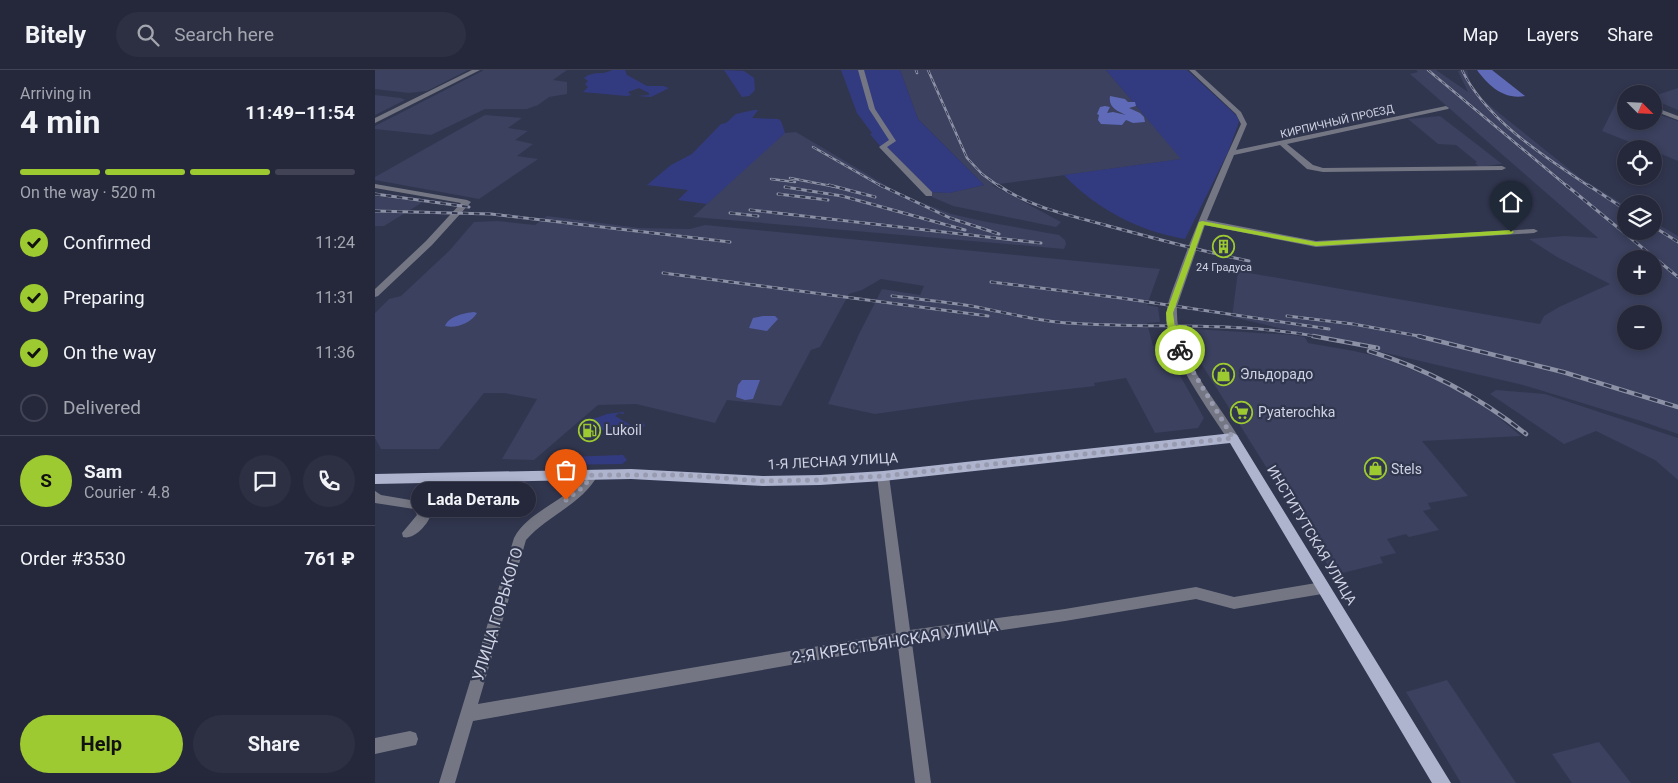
<!DOCTYPE html>
<html lang="en">
<head>
<meta charset="utf-8">
<style>
	body { margin:0; font-family:Roboto,sans-serif; background:#2d3042; color:#f1f3f6; height:100vh; display:flex; flex-direction:column; font-size:19px; white-space:nowrap }
	* { box-sizing:border-box; margin:0 }
	p { font-size:16px; color:#a3a6af }
	.icon { flex:none; width:28px; height:28px; fill:none; stroke:currentColor; stroke-width:2; stroke-linecap:round; stroke-linejoin:round }
	.map { position:relative; flex:1; overflow:hidden }
	.details { display:flex; flex-direction:column; background:#25283b; width:375px }
	.details>* { flex:none }
	.needle { width:32px; rotate:114deg }
	.fabs { position:absolute; left:1242px; top:15px; display:grid; gap:10px }
	.fabs a { display:grid; place-items:center; width:45px; height:45px; border-radius:50%; background:#25283b; box-shadow:0 2px 8px #0003,0 0 0 1px #424455; font-size:25px }
	.pin { position:absolute; display:grid; place-items:center; width:42px; height:42px; color:#fff; margin:-51px -21px; border-radius:50% 50% 50% 0; rotate:-45deg; box-shadow:0 0 5px #0007 }
	.pin .icon { rotate:45deg }
	.courier { position:absolute; display:grid; place-items:center; width:50px; height:50px; margin:-25px; border:4px solid #9dca30; border-radius:50%; background:#fff; color:#222; box-shadow:0 1px 6px #0007 }
	.bubble { position:absolute; height:35px; border-radius:18px; background:#25283b; box-shadow:0 2px 8px #0003,0 0 0 1px #424455; font-size:16px; font-weight:700; line-height:35px; text-align:center }
	.head em { font-style:normal; font-weight:700 }
	.head div { display:flex; flex-direction:column-reverse }
	.head { display:flex; align-items:center; justify-content:space-between; height:85px; padding:0 20px }
	h1 { font-size:32px; font-weight:700; line-height:38px }
	.bar { display:grid; grid-template-columns:repeat(4,1fr); gap:8px 5px; align-content:center; height:60px; padding:0 20px }
	.bar i { height:6px; border-radius:4px; background:#424455 }
	.bar .active { background:#9dca30 }
	.bar p { grid-column:span 4 }
	.line { display:flex; align-items:center; gap:12px; padding:0 20px; border-top:1px solid #424455 }
	.line div { flex:1 }
	.round { display:grid; place-items:center; flex:none; width:52px; height:52px; border-radius:26px; background:#2d3042 }
	ol { padding:0 20px; list-style:none }
	li { display:flex; align-items:center; gap:15px; height:55px }
	li p { margin-inline-start:auto }
	li .icon { padding:5px; border-radius:50%; background:#9dca30; color:#111; stroke-width:4 }
	li:last-child { color:#a3a6af }
	li i { width:28px; height:28px; border:2px solid #424455; border-radius:50% }
	.primary-button { display:flex; gap:10px; margin-top:auto; padding:10px 20px }
	.primary-button a { flex:1; height:58px; border-radius:30px; background:#9dca30; color:#111; font-size:20px; font-weight:700; line-height:58px; text-align:center }
	.primary-button a+a { background:#2d3042; color:#f1f3f6 }
	header { display:flex; align-items:center; gap:30px; box-sizing:border-box; height:70px; padding:0 25px; background:#25283b; border-bottom:1px solid #424455 }
	header strong { font-size:24px }
	nav { display:flex; gap:28px; margin-inline-start:auto; font-size:18px }
	.search { width:350px; height:45px; background:#2d3042; display:flex; align-items:center; gap:12px; box-sizing:border-box; padding:0 18px; border-radius:28px; color:#a3a6af; font-size:19px }
	main { display:flex; flex:1; min-height:0 }
	.map>svg:first-child { display:block }
	.built { fill:#3b415e; fill-rule:evenodd }
	.green { fill:#333b80 }
	.forest { fill:#5f6bb9 }
	.water { fill:#545fab }
	.lines { fill:none; stroke-linecap:round; stroke-linejoin:round }
	.minor { fill:#747783; fill-rule:evenodd }
	.major { fill:#aeb4ce; fill-rule:evenodd }
	.rail-far2-casing { stroke:#8d91a5; stroke-width:2.5 }
	.rail-far1-casing { stroke:#8d91a5; stroke-width:3 }
	.rail-casing { stroke:#8d91a5; stroke-width:4.5 }
	.rail-far2 { stroke:#31364f; stroke-width:1; stroke-dasharray:4.5; stroke-linecap:butt }
	.rail-far1 { stroke:#31364f; stroke-width:2; stroke-dasharray:5.5; stroke-linecap:butt }
	.rail { stroke:#31364f; stroke-width:2.5; stroke-dasharray:8; stroke-linecap:butt }
	.route { fill:#9dca30 }
	.done { stroke:#989baf; stroke-width:5; stroke-dasharray:0 9 }
	.labels { text-anchor:middle; stroke-width:4.5; stroke-linejoin:round; paint-order:stroke }
	.far-street-label { font-size:11px; fill:#cfd2e2; stroke:#31364f }
	.far-poi-label { font-size:11px; fill:#cfd2e2; stroke:#31364f }
	.poi-label { font-size:14px; fill:#cfd2e2; stroke:#31364f; text-anchor:start }
	.street-label { font-size:14px; fill:#cfd2e2; stroke:#31364f }
	.near-street-label { font-size:16px; fill:#cfd2e2; stroke:#31364f }
</style>
</head>
<body>
<header>
<strong>Bitely</strong>
<div class="search"><svg class="icon" aria-label="search" viewBox="0 0 24 24"><circle cx="10" cy="10" r="6"/><path d="M15 15l6 6"/></svg>Search here</div>
<nav><a>Map</a><a>Layers</a><a>Share</a></nav>
</header>
<main>
<section class="details">
<div class="head"><div><h1>4 min</h1><p>Arriving in</p></div><em>11:49–11:54</em></div>
<div class="bar"><i class="active"></i><i class="active"></i><i class="active"></i><i></i><p>On the way · 520 m</p></div>
<ol>
<li><svg class="icon" aria-label="check" viewBox="0 0 24 24"><path d="M5 12l5 5 9-10"/></svg>Confirmed<p>11:24</p></li>
<li><svg class="icon" aria-label="check" viewBox="0 0 24 24"><path d="M5 12l5 5 9-10"/></svg>Preparing<p>11:31</p></li>
<li><svg class="icon" aria-label="check" viewBox="0 0 24 24"><path d="M5 12l5 5 9-10"/></svg>On the way<p>11:36</p></li>
<li><i></i>Delivered</li>
</ol>
<div class="line" style="height:90px"><b class="round" style="background:#9dca30;color:#111">S</b><div><b>Sam</b><p>Courier · 4.8</p></div><a class="round"><svg class="icon" aria-label="chat" viewBox="0 0 24 24"><path d="M4 5h16v11H9l-5 4z"/></svg></a><a class="round"><svg class="icon" aria-label="phone" viewBox="0 0 24 24"><path d="M5 4h4l2 5-3 2q2 4 5 5l2-3 5 2v4C11 20 4 13 5 4z"/></svg></a></div>
<div class="line" style="height:65px"><div>Order #3530</div><b>761 ₽</b></div>
<div class="primary-button"><a>Help</a><a>Share</a></div>
</section>
<div class="map">
<svg width="1303" height="713" viewBox="0 0 1303 713">
	<rect width="100%" height="100%" fill="#31364f"/>
	<path class="built" d="M0 0H93L52 21 34 23 0 19Z
		M109 0H192L178 10 192 12V24L174 27 163 35 152 39H110L56 65 0 59V56Z
		M525 0H731L807 89 617 115 686 152 681 157 578 136 557 127V122L574 123 609 115 543 49Z
		M1041 0H1061L1093 22 1083 1 1092 0 1095 13 1103 25 1119 39 1204 107 1251 136V161H1279V152L1303 166V364L1266 351 1148 315 857 247 863 201 1165 254 1169 246 1184 237 1235 214 1182 187 1154 169 1189 166 1223 168 1035 4 1043 2ZM1251 189H1279V216H1251ZM1251 244H1279V271H1251Z
		M1303 18V40L1279 30V26Z
		M0 25 26 28 30 30 0 45Z
		M1243 29 1251 32V51H1279V43L1303 51V91L1279 81V79H1272L1227 61Z
		M110 45 147 48 133 58 153 61 140 70 158 74 142 86 163 89 104 129 0 110V107Z
		M1065 46 1104 76 1127 94 1104 97 1100 93 1102 92 1081 75 1063 74 1033 49Z
		M421 62 517 119 543 131 576 144 612 152 684 165 690 170 691 174 689 179 318 147 390 79 410 63Z
		M0 126 48 132 9 156H0Z
		M172 146 264 158 315 159 330 155 785 199 772 235 783 237 785 252 772 253 778 276H786L796 301 803 302 829 348 823 358 780 363 751 308 719 313 720 316 598 330 500 344 453 334 484 264 507 219 545 225 549 216 506 209 487 220 474 224 445 277 436 280 406 336 352 330 340 353 261 334 223 335 159 390 127 389 162 329 129 323H109L64 379H6L0 368V243L14 229 26 226 74 181 99 152 122 151 160 155Z
		M819 259 918 265 930 267 933 273 979 281 1005 287 1070 313 1117 342 1146 366 1047 371 1093 426 1053 433 1056 439 1048 441 1064 460 1034 467 1031 464 1012 469 1021 483 1005 487 1008 493 959 505 827 295 821 278Z
		M1121 320 1170 324 1303 368V410L1280 390 1221 361 1189 374 1115 324Z
		M1072 610 1141 713H1086L1031 622Z
		M1224 672 1256 713H1257H1197L1177 684Z"/>
	<path class="green" d="M237 0H250L252 5 272 16H288L294 18 276 27 263 26 274 25V23L264 18 253 22 256 25 252 26 208 22 213 17 210 14 213 11 209 8C220 0 226 6 237 0Z
		M349 0 369 1 379 8 380 20 374 26 367 27Z
		M466 0H525L543 49 609 115 574 123 557 122 513 78 505 76 495 64 497 63 482 43Z
		M731 0H812L862 46 864 52 853 82 810 169C764 161 721 139 689 105L806 89Z
		M379 40H383L377 48 403 49 406 51 410 63 332 134 303 130 313 120 272 115 296 95 317 84 346 54 351 53 361 44Z
		M247 342 250 343 248 344 244 343 240 346 261 358 268 352 270 356 266 358 227 360 213 351 232 344Z
		M248 385 252 390 247 394 173 395 192 387Z"/>
	<path class="forest" d="M1102 0H1117L1150 26C1129 30 1114 16 1102 0Z
		M735 26 750 29 753 32H760L761 36 754 38 765 43 769 47 770 52 758 53 751 50 747 55 726 54 723 50 724 45 722 44 725 37 730 36 735 37 732 43 738 42 751 45C743 41 733 38 735 26Z"/>
	<path class="water" d="M99 242 102 243C96 253 81 259 70 256 74 246 89 243 99 242Z
		M388 246H400L403 249 392 261 374 258 378 248Z
		M367 310H385L378 329 370 330 361 327 363 315Z"/>
	<g class="lines">
		<path class="minor" d="M97 0H105L0 53V48Z
			M483 0H489L500 39 521 71 512 77 557 122V126H551L504 77 514 70 494 39Z
			M814 0H820L866 42 872 54 861 80 1071 36 1074 38 1073 39 912 74 938 95 948 98 1127 96 1131 98 1127 100 948 102 932 99 905 75 859 85 832 150 941 171 1159 159 1163 161 1159 163 941 177 830 155 802 236C799 287 840 327 864 368L858 372 854 371C834 340 794 287 791 250 791 233 799 217 804 202 822 152 844 103 866 54L861 44Z
			M1251 27V31L1248 30V28Z
			M1279 37 1303 46V50L1279 41Z
			M0 114 92 130 96 132 57 175 3 226 0 227V219L51 171 86 133 0 118Z
			M217 400 221 402 223 405C207 434 172 446 151 470L103 634 521 563 502 406 504 403H512L514 406 535 560 690 539 821 517 859 527 947 512 952 514 954 518 952 522 947 524 859 539 821 529 690 551 537 573 556 713H540L523 576 98 651 80 713H64L139 468C150 446 179 435 197 419 204 414 209 403 217 400Z
			M0 421 6 425 47 432 54 441 55 447C51 456 39 470 28 467L27 463 42 445 39 439 0 433Z
			M35 661 41 663 43 669 41 675 0 684V668Z"/>
		<path class="major" d="M858 363 862 365 1076 713H1057L855 373 508 411 445 415 388 416 256 409 0 414V404L256 399 388 406 445 405 508 401Z"/>
		<defs>
			<path id="rail-far2" d="M541 0 542 3
				M553 0 592 88 607 104 625 117
				M1053 0 1193 117
				M1087 0C1111 50 1170 87 1215 117
				M438 77 508 117
				M415 108 461 117
				M396 109 420 112"/>
			<path id="rail-far1" d="M454 115 500 127
				M505 115 575 148 624 164
				M623 115C654 137 694 145 730 155 778 168 825 181 874 191
				M1191 115 1303 207
				M1213 115 1251 140
				M410 117 467 126 590 160
				M0 124 94 137
				M403 124 453 130
				M375 140 666 173
				M0 141 116 144 355 172
				M355 143 383 146
				M1279 157 1303 172
				M288 203 613 246
				M616 212 746 228 954 259
				M517 226C543 229 570 232 596 236 629 242 660 251 694 253 777 259 862 251 944 267
				M912 246 978 254 1049 267"/>
			<path id="rail" d="M938 266 1003 278
				M1043 266 1188 302 1303 337
				M994 281C1052 299 1103 326 1151 364"/>
		</defs>
		<use href="#rail-far2" class="rail-far2-casing"/>
		<use href="#rail-far1" class="rail-far1-casing"/>
		<use href="#rail" class="rail-casing"/>
		<use href="#rail-far2" class="rail-far2"/>
		<use href="#rail-far1" class="rail-far1"/>
		<use href="#rail" class="rail"/>
	</g>
	<path class="route" d="M827 151 941 172 1136 160 1139 162 1136 164 941 176 829 155 798 243 800 258 809 280 805 282C794 276 792 255 791 243L824 152Z"/>
	<g class="lines">
		<path class="done" d="M191 430 209 416 217 405H306L388 411 444 410 508 406 858 368 805 280"/>
	</g>
	<defs>
		<symbol id="building-ring" viewBox="-11 -11 22 22"><circle r="9.5" fill="#31364f" stroke="#9dca30" stroke-width="1.5"/><path d="M-4-6H4V6H1V3H-1V6H-4ZM-2.5-4.3h1.7v1.8h-1.7ZM.8-4.3h1.7v1.8H.8ZM-2.5-1h1.7V.8h-1.7ZM.8-1h1.7V.8H.8Z" fill="#9dca30"/></symbol>
		<symbol id="shop-ring" viewBox="-11 -11 22 22"><circle r="9.5" fill="#31364f" stroke="#9dca30" stroke-width="1.5"/><path d="M-5-2.5h2.3a2.7 3.5 0 0 1 5.4 0H5L5.5 6h-11ZM-1.5-2.5h3a1.5 2.3 0 0 0-3 0Z" fill="#9dca30"/></symbol>
		<symbol id="supermarket-ring" viewBox="-11 -11 22 22"><circle r="9.5" fill="#31364f" stroke="#9dca30" stroke-width="1.5"/><path d="M-6-5.5h2.5l.6 2H6L4.5 2H-2.5L-4.4-4H-6ZM-1.5 3.2a1.3 1.3 0 1 0 .1 0ZM3 3.2a1.3 1.3 0 1 0 .1 0Z" fill="#9dca30"/></symbol>
		<symbol id="fuel-ring" viewBox="-11 -11 22 22"><circle r="9.5" fill="#31364f" stroke="#9dca30" stroke-width="1.5"/><path d="M-5.5-6h7V0h2V4h1.3V-2.5L3-4.5l.8-.8L6-3V5H2.5V1h-1V6h-7ZM-4.2-4.7v3.2H.2V-4.7Z" fill="#9dca30"/></symbol>
	</defs>
	<g fill-rule="evenodd">
		<use href="#building-ring" x="836" y="164" width="25" height="25"/>
		<use href="#shop-ring" x="836" y="292" width="25" height="25"/>
		<use href="#supermarket-ring" x="854" y="330" width="25" height="25"/>
		<use href="#fuel-ring" x="202" y="348" width="25" height="25"/>
		<use href="#shop-ring" x="988" y="386" width="25" height="25"/>
	</g>
	<g class="labels">
		<g class="far-street-label">
			<text transform="translate(962 51) rotate(-13)" y="4">КИРПИЧНЫЙ ПРОЕЗД</text>
		</g>
		<g class="far-poi-label">
			<text x="849" y="201">24 Градуса</text>
		</g>
		<g class="poi-label">
			<text x="865" y="309">Эльдорадо</text>
			<text x="883" y="347">Pyaterochka</text>
			<text x="230" y="365">Lukoil</text>
			<text x="1016" y="404">Stels</text>
		</g>
		<g class="street-label">
			<text transform="translate(458 391) rotate(-3)" y="5">1-Я ЛЕСНАЯ УЛИЦА</text>
			<text transform="translate(937 465) rotate(59)" y="5">ИНСТИТУТСКАЯ УЛИЦА</text>
		</g>
		<g class="near-street-label">
			<text transform="translate(122 544) rotate(-73)" y="6">УЛИЦА ГОРЬКОГО</text>
			<text transform="translate(520 571) rotate(-9)" y="6">2-Я КРЕСТЬЯНСКАЯ УЛИЦА</text>
		</g>
	</g>
</svg>
<div class="fabs">
<a><svg class="needle" viewBox="-14 -14 28 28"><path d="M0-13l5 13h-10z" fill="#e53935"/><path d="M0 13l5-13h-10z" fill="#a3a6af"/></svg></a>
<a><svg class="icon" aria-label="locate" viewBox="0 0 24 24"><circle cx="12" cy="12" r="6"/><path d="M12 2v4M12 18v4M2 12h4M18 12h4"/></svg></a>
<a><svg class="icon" aria-label="layers" viewBox="0 0 24 24"><path d="M12 4l9 5-9 5-9-5zM3 14l9 5 9-5"/></svg></a>
<a>+</a>
<a>−</a>
</div>
<div class="pin" style="left:191px;top:430px;background:#ea580c"><svg class="icon" aria-label="bag" viewBox="0 0 24 24"><path d="M5 8h14l-1 12H6zM9 8a3 3 0 0 1 6 0"/></svg></div>
<div class="pin" style="left:1136px;top:162px;background:#1f2937"><svg class="icon" aria-label="home" viewBox="0 0 24 24"><path d="M3 11l9-7 9 7M6 9v11h12V9"/></svg></div>
<div class="courier" style="left:805px;top:280px"><svg class="icon" aria-label="bike" viewBox="0 0 24 24"><circle cx="6" cy="16" r="4"/><circle cx="18" cy="16" r="4"/><path d="M6 16l4-8h5l3 8M10 8l3 8H6M13 5h3"/></svg></div>
<div class="bubble" style="left:36px;top:412px;width:125px">Lada Dеталь</div>
</div>
</main>
</body>
</html>
